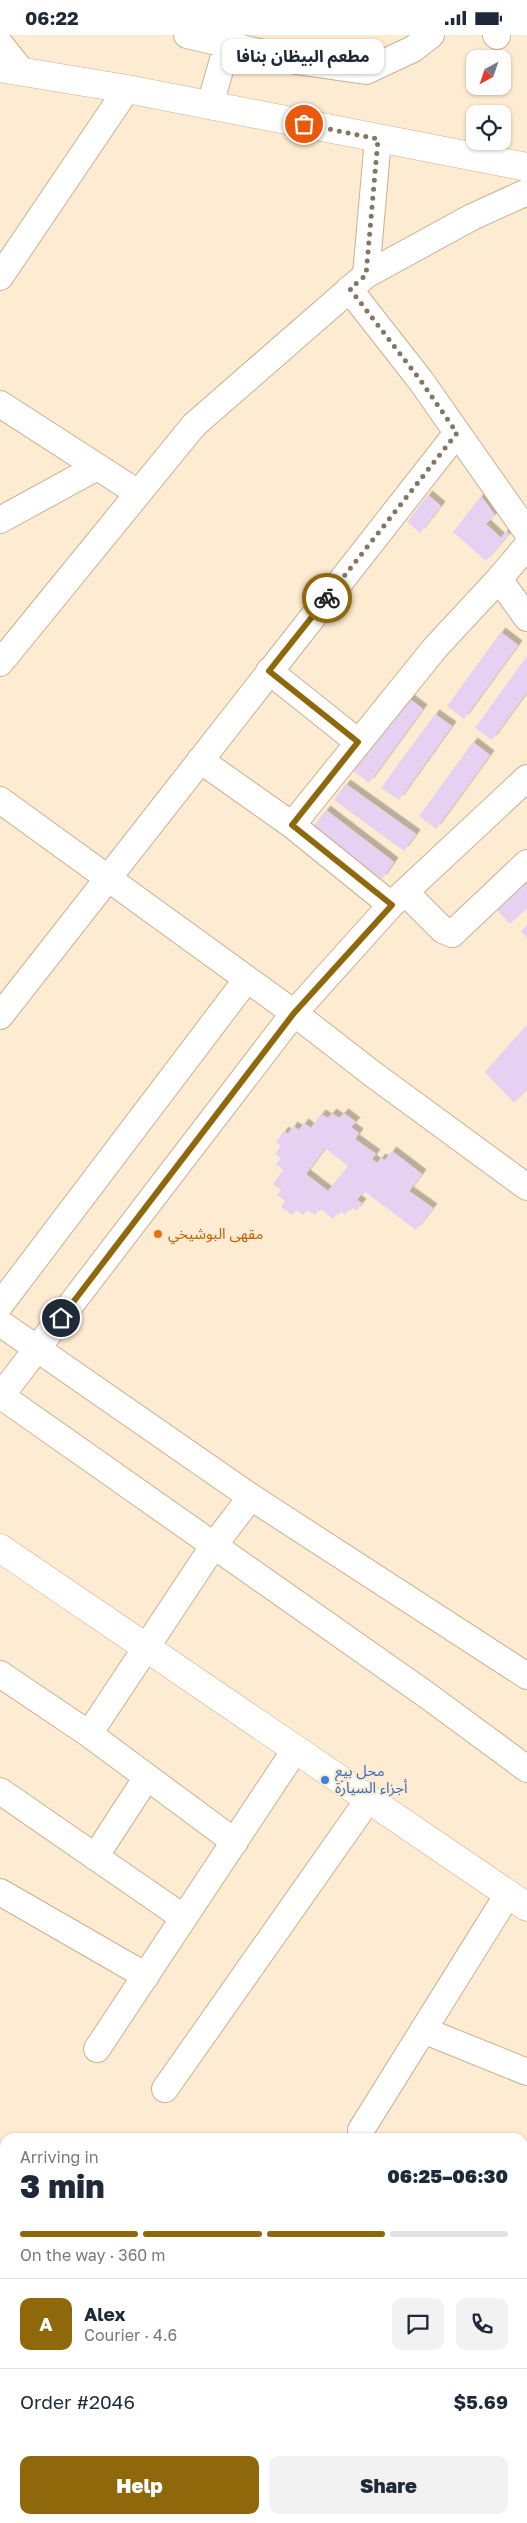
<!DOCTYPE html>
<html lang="en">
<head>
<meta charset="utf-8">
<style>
	body { margin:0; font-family:"Golos Text","Noto Sans Arabic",sans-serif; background:#f2f2f3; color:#1f2937; height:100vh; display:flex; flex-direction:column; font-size:19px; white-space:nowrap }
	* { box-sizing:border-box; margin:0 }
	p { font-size:16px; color:#747a83 }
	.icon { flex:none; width:28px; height:28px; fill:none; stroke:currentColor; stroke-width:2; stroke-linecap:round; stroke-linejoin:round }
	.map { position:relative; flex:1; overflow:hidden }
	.details { position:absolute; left:0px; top:2098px; width:528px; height:391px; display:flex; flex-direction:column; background:#fff; border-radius:15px 15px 0 0; box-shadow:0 1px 4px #0004 }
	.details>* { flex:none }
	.needle { width:32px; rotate:220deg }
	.buttons { position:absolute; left:466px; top:15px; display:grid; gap:10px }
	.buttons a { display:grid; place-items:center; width:45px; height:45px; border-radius:10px; background:#fff; box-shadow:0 1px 4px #0004; font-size:25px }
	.pin { position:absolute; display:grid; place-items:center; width:42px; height:42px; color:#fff; margin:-21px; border:2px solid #fff; border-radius:50%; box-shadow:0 1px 5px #0007 }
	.courier { position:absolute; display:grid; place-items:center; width:50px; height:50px; margin:-25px; border:4px solid #8e680b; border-radius:50%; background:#fff; color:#222; box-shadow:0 1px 6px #0007 }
	.bubble { position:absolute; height:35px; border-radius:10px; background:#fff; box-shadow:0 1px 4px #0004; font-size:16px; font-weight:800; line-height:35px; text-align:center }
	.overview em { font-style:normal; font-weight:800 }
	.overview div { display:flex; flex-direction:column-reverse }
	.overview { display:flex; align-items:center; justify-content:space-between; height:85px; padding:0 20px }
	h1 { font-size:32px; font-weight:800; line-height:38px }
	.bar { display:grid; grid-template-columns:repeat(4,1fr); gap:8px 5px; align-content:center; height:60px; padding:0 20px }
	.bar i { height:6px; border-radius:4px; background:#e0e1e3 }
	.bar .active { background:#8e680b }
	.bar p { grid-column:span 4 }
	.line { display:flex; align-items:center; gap:12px; padding:0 20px; border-top:1px solid #e0e1e3 }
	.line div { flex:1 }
	.round { display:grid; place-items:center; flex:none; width:52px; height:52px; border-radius:10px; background:#f2f2f3 }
	.button { display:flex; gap:10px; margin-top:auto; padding:10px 20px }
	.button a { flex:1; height:58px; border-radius:10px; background:#8e680b; color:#fff; font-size:20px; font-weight:800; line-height:58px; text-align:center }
	.button a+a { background:#f2f2f3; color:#1f2937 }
	.status { display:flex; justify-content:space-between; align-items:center; height:35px; padding:0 25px; background:#fff; direction:ltr }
	.status svg { height:14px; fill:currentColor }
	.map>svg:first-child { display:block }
	.building { fill:#e6d1f2; fill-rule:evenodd; filter:url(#shadow) }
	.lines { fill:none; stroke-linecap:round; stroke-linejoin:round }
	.minor-casing { stroke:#c7b192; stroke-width:28 }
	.major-casing { stroke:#c7b192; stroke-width:29 }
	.minor { stroke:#fff; stroke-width:26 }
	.major { stroke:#fff; stroke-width:28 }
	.done { stroke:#827665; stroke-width:5; stroke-dasharray:0 9 }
	.route { stroke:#8e680b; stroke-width:6 }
	.food-dot { fill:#e8710a; stroke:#feecd2; stroke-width:2 }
	.shop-dot { fill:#3f7fe0; stroke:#feecd2; stroke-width:2 }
	.labels { text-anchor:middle; stroke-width:4; stroke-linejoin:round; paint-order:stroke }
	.food-label { font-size:15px; fill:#c56008; stroke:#feecd2; text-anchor:start }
	.shop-label { font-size:15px; fill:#366cbe; stroke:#feecd2; text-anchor:start }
</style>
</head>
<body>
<div class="status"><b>06:22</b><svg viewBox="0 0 49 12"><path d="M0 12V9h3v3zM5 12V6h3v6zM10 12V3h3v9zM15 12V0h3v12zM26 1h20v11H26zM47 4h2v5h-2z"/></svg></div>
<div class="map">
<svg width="527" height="2488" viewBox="0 0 527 2488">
	<defs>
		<filter id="shadow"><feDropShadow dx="4.5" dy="-4.5" stdDeviation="0" flood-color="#0004"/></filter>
	</defs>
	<rect width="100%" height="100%" fill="#feecd2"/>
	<path class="building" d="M428 460 441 471 420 498 407 487Z
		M481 461 495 480 486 489 501 503 506 496 509 499 486 526 453 497Z
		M501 597 518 610 464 684 447 671Z
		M527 621V657L492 705 475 693Z
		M406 661 423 674 369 748 352 735Z
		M435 679 452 691 399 765 381 753Z
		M473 707 490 720 436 794 419 781Z
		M346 749 416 799 404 816 334 765Z
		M326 775 394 827 382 844 313 792Z
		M527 845V873L510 889 496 874Z
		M527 890V903L521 896Z
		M527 990V1054L514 1068 485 1037Z
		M332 1078 339 1083 344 1078 356 1087 351 1092 359 1098 355 1104 376 1119 372 1124 377 1128 381 1123 385 1125 392 1116 422 1139 409 1156 433 1173 416 1195 364 1156 357 1165 362 1168 356 1176 351 1172 345 1180 340 1176 333 1184 320 1173 315 1180 308 1175 303 1180 296 1175 292 1180 281 1172 285 1166 277 1160 281 1155 273 1149 283 1135 276 1129 281 1123 275 1118 281 1111 276 1107 284 1096 288 1099 293 1091 299 1095 304 1088 311 1093 321 1079 328 1083ZM325 1113 348 1131 328 1156 306 1139Z"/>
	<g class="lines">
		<defs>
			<path id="minor" d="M187 0 296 26 366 36 413 14 431 0
				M496 0 497 1
				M0 9 20 34
				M210 70 230 0
				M366 240 378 104
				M0 242 127 54
				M349 254 421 346 527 497
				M0 369 138 458
				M0 485 97 432
				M527 511 499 544 527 583
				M0 628 194 390 366 240 472 182 527 157
				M269 636 358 707
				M200 725 292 790 391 870
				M0 765 294 978 374 1040 527 1152
				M292 790 435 613 499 544
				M405 857 443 895 452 899 527 828
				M0 981 457 398
				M0 1270 247 944
				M0 1288 251 1462 527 1641
				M0 1360 428 1661 527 1734
				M0 1362 294 978 391 870 527 743
				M0 1639 89 1699 235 1807
				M89 1699 214 1510 251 1462
				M0 1756 184 1883
				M95 1822 147 1742
				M0 1857 146 1941
				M423 1995 527 2037
				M97 2014 295 1715
				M165 2054 368 1765
				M361 2095 508 1859
				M522 2427 527 2423
				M0 2462 5 2465
				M37 2484 44 2488
				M484 2484 485 2488"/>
			<path id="major" d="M0 33 127 54 527 132
				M0 1513 527 1872"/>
		</defs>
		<use href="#minor" class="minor-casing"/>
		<use href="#major" class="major-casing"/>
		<use href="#minor" class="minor"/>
		<use href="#major" class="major"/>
	</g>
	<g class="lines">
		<path class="done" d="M304 89 378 104 366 240 350 254 421 346 457 398 327 563"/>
		<path class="route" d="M61 1283 294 978 392 870 292 790 358 707 269 636 327 563"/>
	</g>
	<circle class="food-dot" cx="158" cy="1199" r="5"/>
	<circle class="shop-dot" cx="325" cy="1745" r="5"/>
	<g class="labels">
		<g class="food-label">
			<text x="168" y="1204">مقهى البوشيخي</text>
		</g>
		<g class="shop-label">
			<text x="335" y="1741">محل بيع<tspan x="335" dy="17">أجزاء السيارة</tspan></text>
		</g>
	</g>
</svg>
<div class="buttons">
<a><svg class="needle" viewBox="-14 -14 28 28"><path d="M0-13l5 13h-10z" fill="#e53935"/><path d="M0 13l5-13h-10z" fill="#747a83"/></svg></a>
<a><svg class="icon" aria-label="locate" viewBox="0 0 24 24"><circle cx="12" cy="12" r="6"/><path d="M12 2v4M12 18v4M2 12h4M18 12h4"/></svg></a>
</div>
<div class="pin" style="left:304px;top:89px;background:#ea580c"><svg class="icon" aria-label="bag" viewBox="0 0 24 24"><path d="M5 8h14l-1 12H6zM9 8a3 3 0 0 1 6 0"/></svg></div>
<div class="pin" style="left:61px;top:1283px;background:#1f2937"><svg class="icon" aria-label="home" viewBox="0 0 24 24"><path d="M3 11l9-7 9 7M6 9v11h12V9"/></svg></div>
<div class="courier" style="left:327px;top:563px"><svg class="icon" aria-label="bike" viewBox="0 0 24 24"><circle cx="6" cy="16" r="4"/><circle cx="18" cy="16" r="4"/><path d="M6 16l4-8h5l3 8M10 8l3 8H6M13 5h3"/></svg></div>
<div class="bubble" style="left:222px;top:4px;width:162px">مطعم البيظان بنافا</div>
<section class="details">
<div class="overview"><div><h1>3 min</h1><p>Arriving in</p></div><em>06:25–06:30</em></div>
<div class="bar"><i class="active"></i><i class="active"></i><i class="active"></i><i></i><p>On the way · 360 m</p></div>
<div class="line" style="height:90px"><b class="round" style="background:#8e680b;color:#fff">A</b><div><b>Alex</b><p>Courier · 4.6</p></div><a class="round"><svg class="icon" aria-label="chat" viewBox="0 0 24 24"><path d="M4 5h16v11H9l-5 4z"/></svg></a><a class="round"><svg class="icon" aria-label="phone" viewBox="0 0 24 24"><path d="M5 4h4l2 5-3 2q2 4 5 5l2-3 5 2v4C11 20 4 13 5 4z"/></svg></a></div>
<div class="line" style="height:65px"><div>Order #2046</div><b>$5.69</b></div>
<div class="button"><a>Help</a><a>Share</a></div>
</section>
</div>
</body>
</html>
